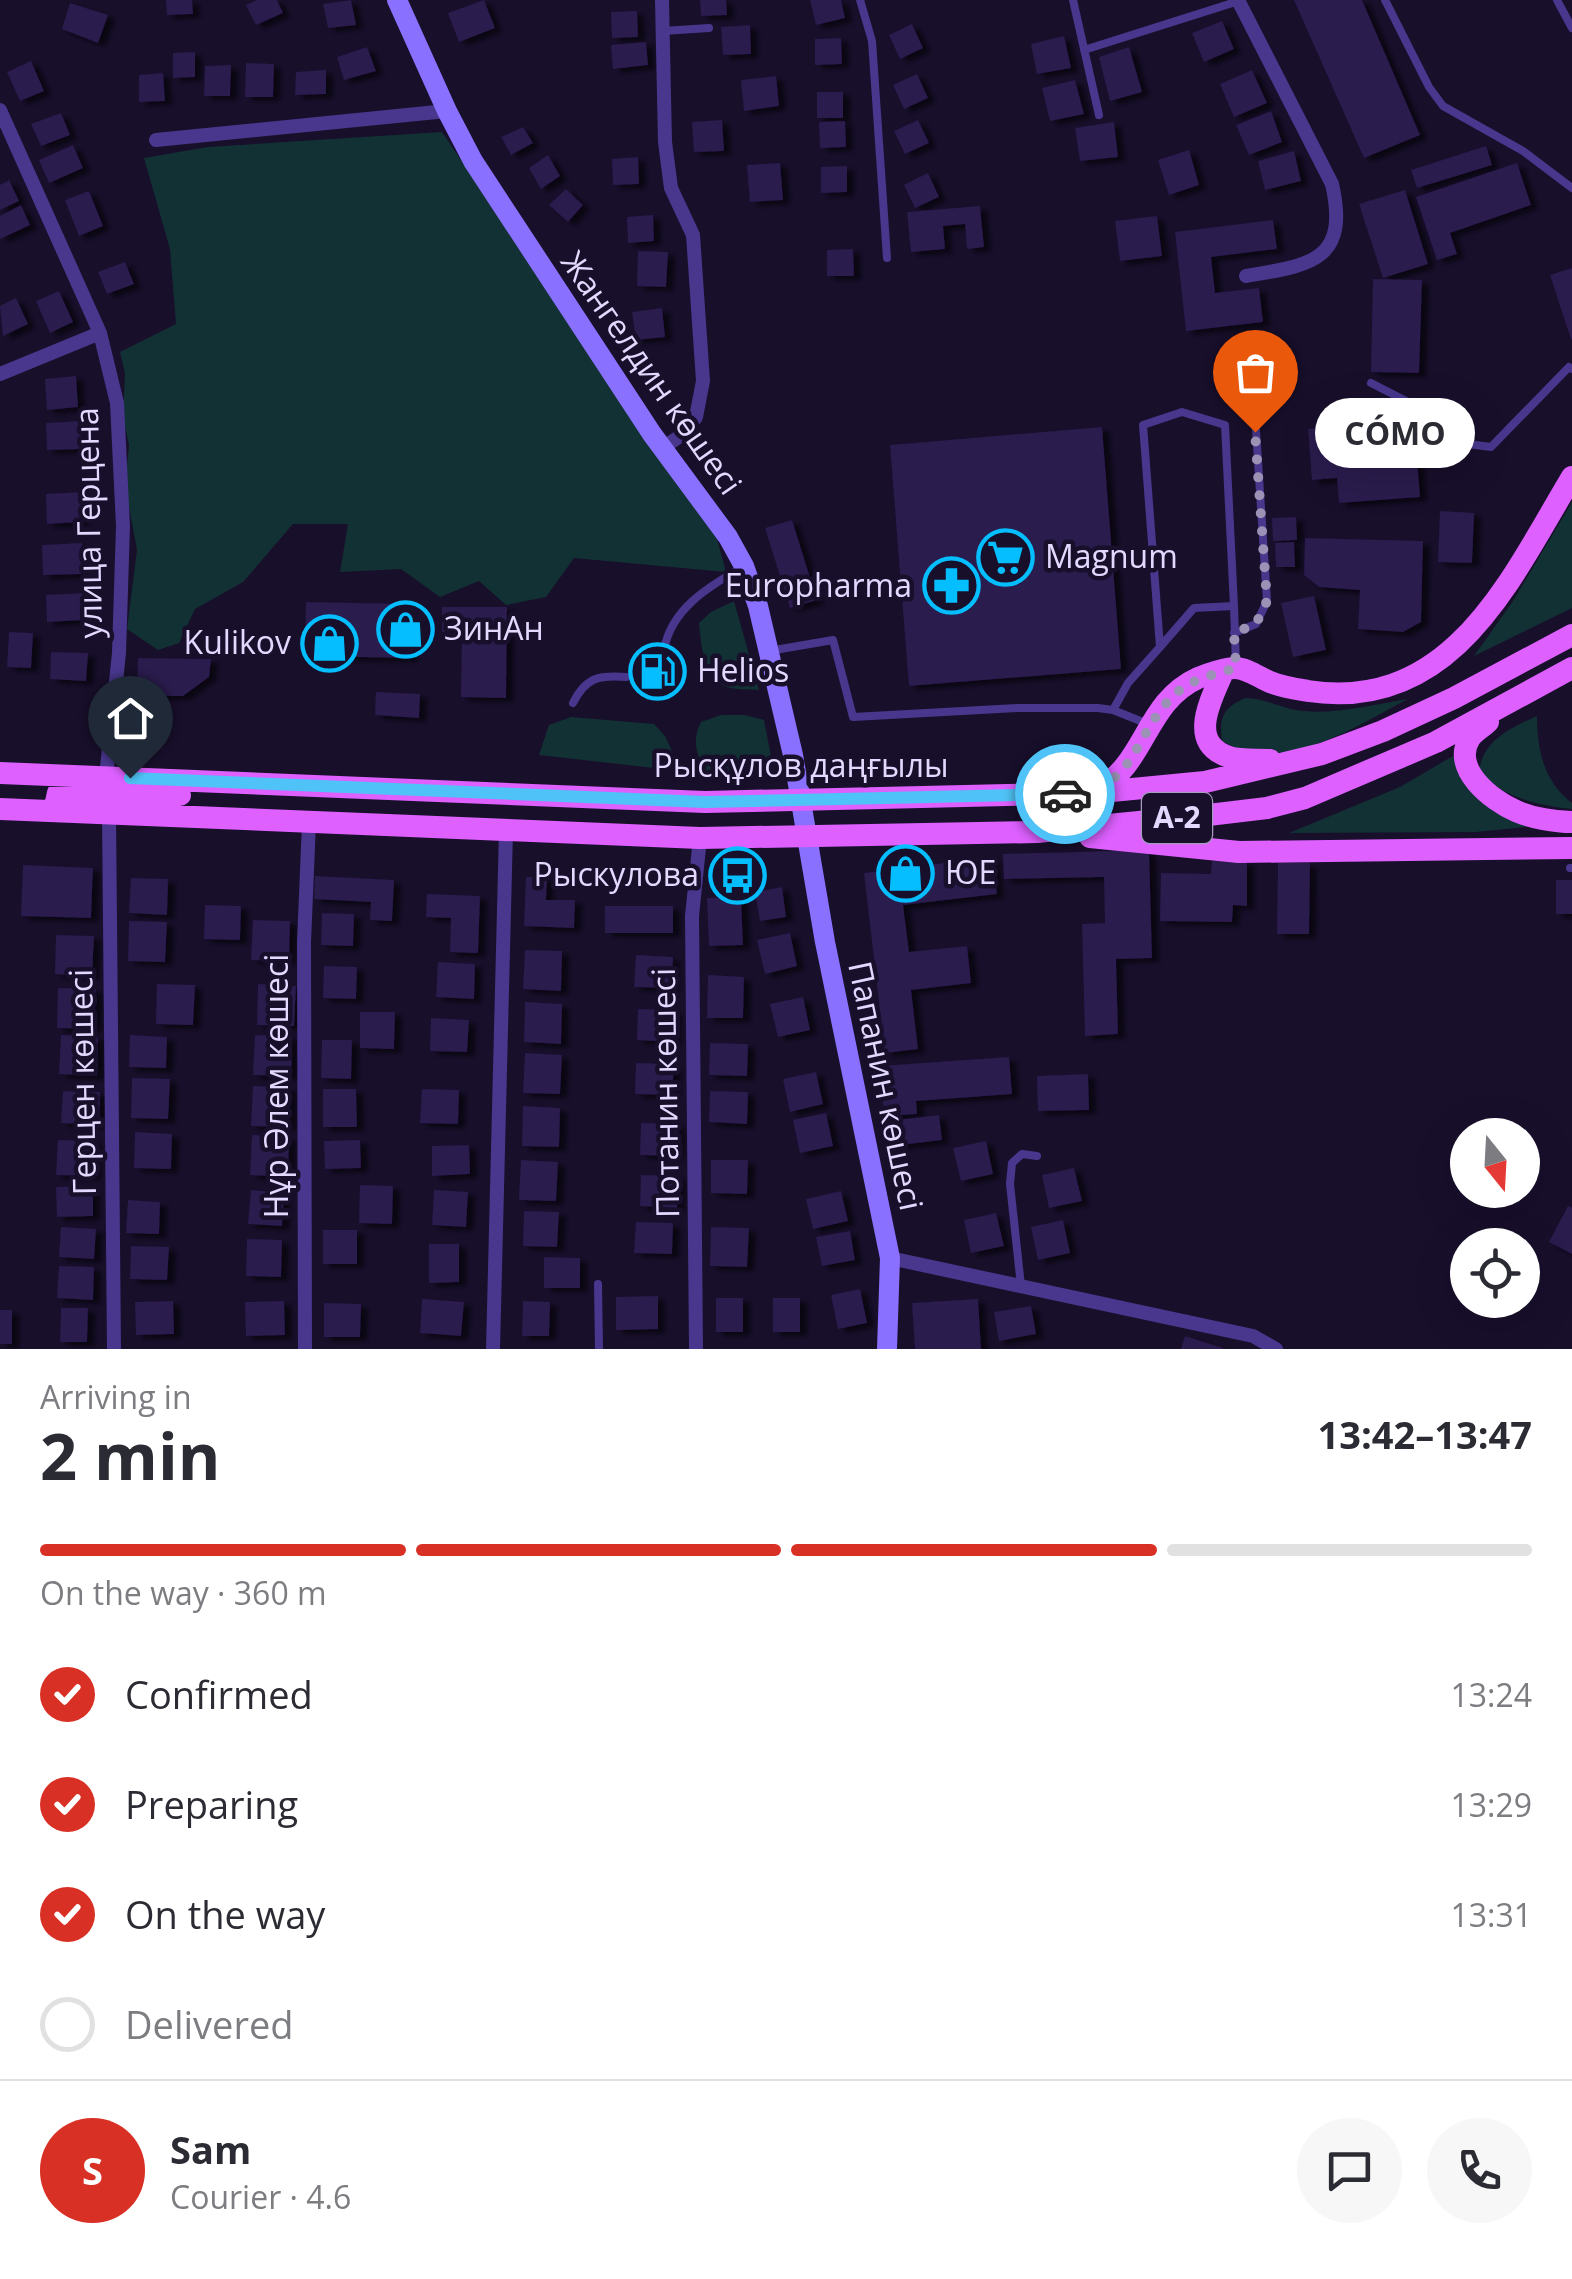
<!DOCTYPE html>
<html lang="en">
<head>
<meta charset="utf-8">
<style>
	body { margin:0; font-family:"Open Sans",sans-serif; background:#f7f7f7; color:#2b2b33; height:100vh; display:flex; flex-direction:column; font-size:38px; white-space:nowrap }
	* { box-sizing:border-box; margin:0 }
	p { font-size:32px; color:#7c7c81 }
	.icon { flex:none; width:55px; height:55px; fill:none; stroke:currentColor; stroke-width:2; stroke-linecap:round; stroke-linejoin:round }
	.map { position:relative; height:1349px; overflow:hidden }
	.side { display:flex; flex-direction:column; background:#fff; flex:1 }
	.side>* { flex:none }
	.needle { width:65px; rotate:162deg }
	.controls { position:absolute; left:1450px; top:1118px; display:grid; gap:20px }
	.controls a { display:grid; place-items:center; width:90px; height:90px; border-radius:50%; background:#fff; box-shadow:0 10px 40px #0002; font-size:50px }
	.pin { position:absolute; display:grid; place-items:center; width:85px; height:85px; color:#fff; margin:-102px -42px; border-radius:50% 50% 50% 0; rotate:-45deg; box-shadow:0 0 10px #0007 }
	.pin .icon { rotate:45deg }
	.courier { position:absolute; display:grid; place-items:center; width:100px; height:100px; margin:-50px; border:8px solid #4fc3f7; border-radius:50%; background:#fff; color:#222; box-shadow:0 2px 12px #0007 }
	.bubble { position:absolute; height:70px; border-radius:35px; background:#fff; box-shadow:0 10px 40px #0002; font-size:32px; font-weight:700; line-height:70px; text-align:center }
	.overview em { font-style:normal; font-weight:700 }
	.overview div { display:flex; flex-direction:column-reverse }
	.overview { display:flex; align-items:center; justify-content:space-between; height:170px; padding:0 40px }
	h1 { font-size:65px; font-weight:700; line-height:75px }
	.bar { display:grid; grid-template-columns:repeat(4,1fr); gap:15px 10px; align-content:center; height:120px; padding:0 40px }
	.bar i { height:12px; border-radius:8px; background:#e1e1e2 }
	.bar .active { background:#d93025 }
	.bar p { grid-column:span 4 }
	.line { display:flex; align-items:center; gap:25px; padding:0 40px; border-top:2px solid #e1e1e2 }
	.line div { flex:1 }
	.round { display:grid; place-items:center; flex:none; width:105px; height:105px; border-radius:52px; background:#f7f7f7 }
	ol { padding:0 40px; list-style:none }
	li { display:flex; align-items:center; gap:30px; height:110px }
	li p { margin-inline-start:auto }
	li .icon { padding:10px; border-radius:50%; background:#d93025; color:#fff; stroke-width:4 }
	li:last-child { color:#7c7c81 }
	li i { width:55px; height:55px; border:5px solid #e1e1e2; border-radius:50% }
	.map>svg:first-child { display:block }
	.green { fill:#123135 }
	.building { fill:#2c1a4d; filter:url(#shadow) }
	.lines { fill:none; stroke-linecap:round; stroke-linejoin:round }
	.service { stroke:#48378d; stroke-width:8 }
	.minor { stroke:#48378d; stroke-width:14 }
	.secondary { stroke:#8a70ff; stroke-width:20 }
	.primary { stroke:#dd60ff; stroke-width:22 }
	.done { stroke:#9c92b5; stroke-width:10; stroke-dasharray:0 18 }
	.route { stroke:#4fc3f7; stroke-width:12 }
	.labels { text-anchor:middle; stroke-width:9; stroke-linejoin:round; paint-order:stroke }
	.shield { fill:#180f2b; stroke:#a69cbf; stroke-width:2.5 }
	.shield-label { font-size:30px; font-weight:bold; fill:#e3d9ff }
	.street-label { font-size:32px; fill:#e3d9ff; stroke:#180f2b }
	.poi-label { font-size:32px; fill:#e3d9ff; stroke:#180f2b; text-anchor:start }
</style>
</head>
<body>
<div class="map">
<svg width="1572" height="1349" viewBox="0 0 1572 1349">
	<defs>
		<filter id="shadow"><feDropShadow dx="7" dy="4" stdDeviation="2.5" flood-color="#0009"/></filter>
	</defs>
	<rect width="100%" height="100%" fill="#180f2b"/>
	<path class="green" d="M442 132 716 535 726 572 574 558 546 597 506 605 479 581 440 597 401 569 340 572 348 524H293L243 582 195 609 179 643 158 650 127 629 137 550 125 485 129 445 123 417 125 373 120 352 176 324 170 249 144 158 208 147Z
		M1572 502V608L1474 656 1513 601Z
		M734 601 759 690C749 689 736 690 727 687 703 677 701 644 699 623L711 612Z
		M1245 698C1262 698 1275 705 1291 709 1329 717 1370 705 1408 699 1354 727 1283 776 1222 741 1219 717 1223 708 1245 698Z
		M721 715H745L764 720 775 777 707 775C697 756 691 742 701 722Z
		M1537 716C1537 750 1544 782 1572 803V809C1535 805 1508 798 1479 774 1481 741 1510 728 1537 716Z
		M571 717 654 724 665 736 681 771 539 755 549 725Z
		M1453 756C1464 802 1497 809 1536 826L1476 832 1289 833 1400 787Z"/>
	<path class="building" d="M166 0H192L193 14 167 15Z
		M257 0H277L283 13 256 25 246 5Z
		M351 0 356 25 328 28 323 4Z
		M484 0 495 28 459 42 448 13Z
		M700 0H726L727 15 701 16Z
		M810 0H841L845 18 816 25Z
		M1294 0H1362L1420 135 1364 158Z
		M70 3 108 15 98 43 62 29Z
		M637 11 638 37 612 38 611 12Z
		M1222 21 1234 49 1204 62 1192 33Z
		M912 24 923 48 900 59 889 35Z
		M750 25 751 54 723 55 721 27Z
		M1064 36 1071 68 1037 74 1031 44Z
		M841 38 842 64 815 65V39Z
		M646 42 648 65 613 69 611 45Z
		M367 47 376 71 344 80 337 57Z
		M1129 47 1142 92 1110 101 1099 57Z
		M195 52V77L173 78V53Z
		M31 61 44 91 20 101 7 72Z
		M246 63 274 64 273 97H245Z
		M231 65 230 96H204L205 66Z
		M326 70V94L295 95 296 72Z
		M1252 70 1267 103 1234 117 1220 84Z
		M163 73 165 101 139 102V75Z
		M917 74 928 98 904 109 893 85Z
		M776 76 779 106 744 111 741 80Z
		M1075 80 1084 114 1050 121 1042 88Z
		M817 92H843V118H817Z
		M1271 111 1282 142 1249 155 1236 125Z
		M61 113 70 135 41 146 31 124Z
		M722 120 724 151 694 152 692 122Z
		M918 120 929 143 905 154 894 131Z
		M845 121 846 147 820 148 819 122Z
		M1114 122 1118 157 1080 161 1075 128Z
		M523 127 533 143 511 155 501 137Z
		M73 145 83 168 49 183 39 160Z
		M1486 146 1492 165 1417 188 1411 170Z
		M1189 150 1199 185 1169 195 1158 160Z
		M1294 151 1301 181 1265 190 1258 161Z
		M548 155 560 176 541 189 529 168Z
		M638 157 639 184 613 185 612 159Z
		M780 163 783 200 750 202 747 165Z
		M1517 163 1531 205 1450 233 1457 254 1437 260 1416 197Z
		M847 166V192L821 193V167Z
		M928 173 939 197 915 208 904 185Z
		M9 180 19 201 0 210V185Z
		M566 189 583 205 568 222 549 205Z
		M1405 190 1428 264 1383 278 1359 204Z
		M89 191 103 226 79 236 65 200Z
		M21 205 30 225 0 239V216Z
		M980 206 984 247 967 249 965 224 943 226 945 249 911 252 907 212Z
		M653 215 654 241 628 243 627 217Z
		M1157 216 1162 256 1120 261 1115 221Z
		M1273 220 1277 249 1211 257 1215 293 1259 288 1263 322 1186 331 1175 232Z
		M853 249 854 276H827V250Z
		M638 251 668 252 666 287 637 286Z
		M125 262 134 284 107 294 98 272Z
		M1572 268V339H1571L1550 275Z
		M1373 279 1422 280 1419 373 1371 372Z
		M59 291 73 322 50 333 36 301Z
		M16 298 28 324 3 336 0 306Z
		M662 308 665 337 636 340 632 312Z
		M76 376 78 407 47 410 45 379Z
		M81 421 82 449 47 450 46 423Z
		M1414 421 1420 497 1339 503 1337 478 1312 480 1308 429Z
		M1102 427 1121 669 909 686 890 445Z
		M81 492 82 522 47 524 46 494Z
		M1440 511 1474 513 1472 563 1438 562Z
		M1296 517 1297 540 1273 541 1272 518Z
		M792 520 817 600 790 608 765 528Z
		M1305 538 1423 541 1421 622 1403 632 1358 629 1360 590 1319 587 1304 575Z
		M1294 542 1295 567H1276L1275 543Z
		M82 543V574L43 575 42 545Z
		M84 593 85 620 47 622 46 595Z
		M1314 596 1326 650 1293 657 1281 603Z
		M306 602 412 604 411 658 305 656Z
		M442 607H507L506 698 461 697 462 632H442Z
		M9 632 33 633 31 668 7 667Z
		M51 652 88 653 86 681 50 679Z
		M138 658 211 659 209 677 183 696H137Z
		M376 692 420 694 419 718 375 715Z
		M1149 850 1152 958 1116 959 1118 1034 1085 1036 1082 924 1105 923 1104 877 1004 879 1003 854Z
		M992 857 997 894 903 905 909 952 967 946 971 983 911 990 918 1049 885 1053 864 873Z
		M1212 861H1247V906L1233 905 1232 922 1160 921 1161 873 1211 874Z
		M1278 863H1310L1309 934H1277Z
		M23 865 93 868 91 918 21 916Z
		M315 876 394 880 392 921 370 920 371 902 314 899Z
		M526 877H547L546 900H575L574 928 524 926Z
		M131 878 168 879 167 915 129 913Z
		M1556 880H1572V914H1556Z
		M782 887 786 917 760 921 755 892Z
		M427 894 480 896 478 953 450 952 451 918 426 917Z
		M741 897 743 945 709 946 707 898Z
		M205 905 241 906 240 940 204 939Z
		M605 906H673V933H605Z
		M322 913 354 914 353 946 321 945Z
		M253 920 290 921 289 961 251 960Z
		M129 921 167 922 165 962 128 961Z
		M790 933 797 966 765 974 757 940Z
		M56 935 94 936 92 976 55 974Z
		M525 950 562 951 561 991 523 989Z
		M636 955 673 957 672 988 634 987Z
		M438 962 475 964 474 999 436 997Z
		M324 966 357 967 356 999 323 998Z
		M708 975 744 977 743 1018H707Z
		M157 984 195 985 193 1025 156 1024Z
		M258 984 296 986 294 1026 257 1025Z
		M58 988 96 989 94 1029 57 1028Z
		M803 997 810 1030 778 1037 770 1004Z
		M525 1002 562 1004 561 1044 524 1042Z
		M638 1009 675 1010 674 1042 637 1040Z
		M360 1012H395L394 1049 360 1048Z
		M431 1018 469 1020 467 1052 430 1051Z
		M61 1035 98 1036 97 1076 59 1074Z
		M130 1035 167 1037 166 1068 129 1067Z
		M255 1035 292 1036 291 1076 253 1075Z
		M322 1040H352L351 1079 321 1078Z
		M710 1043 748 1044 747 1076 709 1075Z
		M525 1053 562 1055 560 1094 523 1093Z
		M1009 1057 1012 1094 916 1101 917 1114 884 1116 880 1066Z
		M636 1063 674 1064 672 1095 635 1094Z
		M816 1072 823 1104 790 1112 783 1079Z
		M1088 1074 1089 1110 1038 1111 1037 1076Z
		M132 1078 170 1079 168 1119 131 1118Z
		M253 1086 290 1087 289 1127 251 1126Z
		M323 1089H356L357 1127H323Z
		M422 1089 459 1090 458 1124 420 1123Z
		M63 1091 100 1092 99 1125 61 1123Z
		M710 1091 748 1092 747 1124 709 1122Z
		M523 1106 560 1108 559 1147 522 1146Z
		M826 1113 833 1146 800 1153 793 1120Z
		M939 1115 942 1140 892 1146 889 1121Z
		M641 1123 678 1124 677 1156 640 1155Z
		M135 1132 172 1134 171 1169 134 1168Z
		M252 1135 289 1137 288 1177 250 1175Z
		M58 1140 95 1141 94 1176 56 1175Z
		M360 1140 361 1168 325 1169 324 1141Z
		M986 1141 993 1174 961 1181 953 1148Z
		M469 1145 470 1174 432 1176V1146Z
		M521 1160 558 1162 556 1201 519 1200Z
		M711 1160H748L747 1194 711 1193Z
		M1074 1168 1082 1201 1049 1208 1042 1175Z
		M641 1175 679 1176 677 1208 640 1206Z
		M360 1185 393 1186 392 1224 359 1223Z
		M93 1186V1216L57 1217 56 1187Z
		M251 1190 284 1193 282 1226 248 1224Z
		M434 1190 468 1192 466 1227 432 1225Z
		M841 1191 848 1221 813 1229 806 1199Z
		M128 1200 160 1202 159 1234 126 1233Z
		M1568 1206 1572 1208V1254L1549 1242Z
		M524 1211 559 1212 557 1247 523 1246Z
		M996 1213 1004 1246 971 1253 964 1220Z
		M1063 1220 1070 1253 1038 1260 1031 1227Z
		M636 1222 673 1223 672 1254 634 1253Z
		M61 1227 96 1229 94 1259 59 1257Z
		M711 1227 749 1228 747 1267 710 1266Z
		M323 1230H357V1264H323Z
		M850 1231 855 1260 822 1266 816 1237Z
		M247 1239 282 1240 281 1277 246 1276Z
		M429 1244H459V1282L429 1283Z
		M131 1246 169 1247 167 1280 130 1279Z
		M544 1257 580 1258V1288H544Z
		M59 1266 94 1267 93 1300 57 1298Z
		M860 1289 867 1323 838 1329 831 1295Z
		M658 1296V1329L616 1330V1297Z
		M716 1298H743V1332H716Z
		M773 1298H800V1332H773Z
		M422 1299 464 1302 461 1336 420 1333Z
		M978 1299 981 1349H915L912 1303Z
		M173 1301 174 1334 136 1335 135 1302Z
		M284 1301 285 1335 246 1336 245 1302Z
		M523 1301 550 1302 549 1336H522Z
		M324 1303 361 1304 360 1337H324Z
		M1031 1306 1036 1334 999 1341 994 1312Z
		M61 1308H88L87 1342H60Z
		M0 1310H12V1344H0Z
		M1185 1336 1223 1348V1349H1181Z"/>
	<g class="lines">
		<path class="service" d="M860 0 872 41 887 258
			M1073 0 1099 115
			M1385 0 1429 87 1443 106 1523 151 1572 188
			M1557 0 1572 28
			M663 31 709 28
			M1084 50 1239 1
			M1371 383 1418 407 1430 439 1491 447 1569 367 1572 369
			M1234 606 1236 667
			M1234 633 1256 624 1267 601 1254 399
			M664 650C671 608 710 586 744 566
			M769 651 833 640 853 717 1017 708H1098L1113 710 1148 724
			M573 703C586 677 599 675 626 677
			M1113 710 1128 683 1160 647 1143 425 1182 412 1225 425 1234 606 1194 608 1160 647
			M1570 868H1572
			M598 1284 599 1349
			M1021 1286 1010 1184 1012 1163 1022 1154 1037 1156"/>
		<path class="minor" d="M662 0 665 142 671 188 693 235 703 381 696 417 685 433 662 448
			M1238 0 1332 184C1350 263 1308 265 1246 276
			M0 110 100 333 117 403 123 526 119 653 106 777
			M156 140 447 111
			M0 374 100 333
			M109 814 114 1349
			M890 1258 1253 1336 1276 1349
			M305 1349 304 942 309 823
			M493 1349 506 830
			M696 1349 692 916 700 838"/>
		<path class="secondary" d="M397 0 447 111 473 161 652 434 728 537 744 566 758 606 793 755 825 942 890 1258 887 1349"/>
		<path class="primary" d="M1223 672C1212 698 1186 742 1229 757 1240 761 1258 759 1270 760
			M1488 722C1483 727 1474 732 1470 738 1450 768 1492 801 1516 811 1532 818 1555 822 1572 822
			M0 773 705 802 1091 793 1205 782 1322 754 1383 731 1454 698 1572 635
			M1098 789C1146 764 1145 702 1198 678 1207 674 1226 668 1235 668 1247 668 1260 678 1270 682 1282 687 1296 689 1308 691 1452 713 1510 580 1572 477
			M0 809 700 838 1037 832 1200 816 1267 808 1305 798 1436 742 1572 668
			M54 811 58 793 63 791 180 795
			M1090 837 1239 852 1572 848"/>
	</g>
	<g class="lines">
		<path class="done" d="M1065 794C1136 792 1131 738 1173 696 1190 679 1213 675 1236 668L1234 633 1256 624 1267 601 1255 432"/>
		<path class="route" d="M130 778 705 802 1065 794"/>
	</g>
	<defs>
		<symbol id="supermarket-ring" viewBox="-11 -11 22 22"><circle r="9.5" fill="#180f2b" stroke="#05beff" stroke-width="1.5"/><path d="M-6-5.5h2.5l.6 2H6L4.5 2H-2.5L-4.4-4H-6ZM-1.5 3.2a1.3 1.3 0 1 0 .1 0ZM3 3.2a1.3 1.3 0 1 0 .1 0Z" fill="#05beff"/></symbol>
		<symbol id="pharmacy-ring" viewBox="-11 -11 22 22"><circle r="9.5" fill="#180f2b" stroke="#05beff" stroke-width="1.5"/><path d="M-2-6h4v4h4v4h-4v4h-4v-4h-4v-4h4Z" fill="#05beff"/></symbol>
		<symbol id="shop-ring" viewBox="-11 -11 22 22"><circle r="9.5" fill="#180f2b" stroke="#05beff" stroke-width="1.5"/><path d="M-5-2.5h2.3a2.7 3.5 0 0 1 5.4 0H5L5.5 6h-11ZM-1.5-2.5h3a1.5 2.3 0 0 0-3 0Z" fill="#05beff"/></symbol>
		<symbol id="fuel-ring" viewBox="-11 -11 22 22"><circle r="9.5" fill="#180f2b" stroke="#05beff" stroke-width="1.5"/><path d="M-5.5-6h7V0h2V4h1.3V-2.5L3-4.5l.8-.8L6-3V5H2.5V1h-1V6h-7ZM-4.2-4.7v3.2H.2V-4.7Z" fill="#05beff"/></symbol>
		<symbol id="bus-ring" viewBox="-11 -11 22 22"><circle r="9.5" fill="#180f2b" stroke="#05beff" stroke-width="1.5"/><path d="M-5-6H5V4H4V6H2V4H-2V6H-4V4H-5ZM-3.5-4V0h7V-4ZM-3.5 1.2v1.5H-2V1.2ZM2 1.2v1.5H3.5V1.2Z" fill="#05beff"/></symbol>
	</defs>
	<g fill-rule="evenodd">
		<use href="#supermarket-ring" x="974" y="526" width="63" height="63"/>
		<use href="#pharmacy-ring" x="920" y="554" width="63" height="63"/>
		<use href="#shop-ring" x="374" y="598" width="63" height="63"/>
		<use href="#shop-ring" x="298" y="612" width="63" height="63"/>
		<use href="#fuel-ring" x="626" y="640" width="63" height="63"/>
		<use href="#shop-ring" x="874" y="842" width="63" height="63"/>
		<use href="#bus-ring" x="706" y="844" width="63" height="63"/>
	</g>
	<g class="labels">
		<rect class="shield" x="1142" y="793" width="70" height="50" rx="8"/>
		<g class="shield-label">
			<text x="1177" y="828">A-2</text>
		</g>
		<g class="street-label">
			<text transform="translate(651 373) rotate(55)" y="11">Жангелдин көшесі</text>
			<text transform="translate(89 523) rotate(-91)" y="11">улица Герцена</text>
			<text x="801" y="777">Рысқұлов даңғылы</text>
			<text transform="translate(83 1082) rotate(-91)" y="11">Герцен көшесі</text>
			<text transform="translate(277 1086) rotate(-90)" y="11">Нұр Әлем көшесі</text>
			<text transform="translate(885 1086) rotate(78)" y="11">Папанин көшесі</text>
			<text transform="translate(666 1093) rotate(-91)" y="11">Потанин көшесі</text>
		</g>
		<g class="poi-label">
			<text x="1045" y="568">Magnum</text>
			<text x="912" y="597" text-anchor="end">Europharma</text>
			<text x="444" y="640">ЗинАн</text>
			<text x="291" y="654" text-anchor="end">Kulikov</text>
			<text x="697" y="682">Helios</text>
			<text x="945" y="884">ЮЕ</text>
			<text x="699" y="886" text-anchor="end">Рыскулова</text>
		</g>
	</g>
</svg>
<div class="controls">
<a><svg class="needle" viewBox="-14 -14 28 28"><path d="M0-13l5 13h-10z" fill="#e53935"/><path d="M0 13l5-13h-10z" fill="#7c7c81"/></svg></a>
<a><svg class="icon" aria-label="locate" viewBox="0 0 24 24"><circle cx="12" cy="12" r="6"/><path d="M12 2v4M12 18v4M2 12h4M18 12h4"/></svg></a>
</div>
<div class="pin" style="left:1255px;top:432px;background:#ea580c"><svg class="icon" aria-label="bag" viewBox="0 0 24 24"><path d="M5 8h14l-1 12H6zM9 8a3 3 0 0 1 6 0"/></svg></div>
<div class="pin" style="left:130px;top:778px;background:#1f2937"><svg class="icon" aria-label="home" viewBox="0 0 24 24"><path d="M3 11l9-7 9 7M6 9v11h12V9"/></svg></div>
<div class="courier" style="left:1065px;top:794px"><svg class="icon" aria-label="car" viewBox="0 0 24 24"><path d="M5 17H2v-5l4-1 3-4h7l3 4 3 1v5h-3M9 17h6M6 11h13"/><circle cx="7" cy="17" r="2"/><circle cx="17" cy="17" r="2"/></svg></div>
<div class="bubble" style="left:1315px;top:398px;width:160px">CÓMO</div>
</div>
<section class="side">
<div class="overview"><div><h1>2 min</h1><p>Arriving in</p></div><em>13:42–13:47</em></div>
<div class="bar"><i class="active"></i><i class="active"></i><i class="active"></i><i></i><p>On the way · 360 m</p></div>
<ol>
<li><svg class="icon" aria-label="check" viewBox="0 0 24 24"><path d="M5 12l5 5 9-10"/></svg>Confirmed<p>13:24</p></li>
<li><svg class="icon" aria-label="check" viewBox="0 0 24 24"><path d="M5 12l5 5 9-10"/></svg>Preparing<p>13:29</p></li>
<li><svg class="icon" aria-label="check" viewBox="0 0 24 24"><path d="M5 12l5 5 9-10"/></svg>On the way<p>13:31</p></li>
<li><i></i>Delivered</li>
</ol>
<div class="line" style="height:180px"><b class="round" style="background:#d93025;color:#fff">S</b><div><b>Sam</b><p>Courier · 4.6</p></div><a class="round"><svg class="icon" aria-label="chat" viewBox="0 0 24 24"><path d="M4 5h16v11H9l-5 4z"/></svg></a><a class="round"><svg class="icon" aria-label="phone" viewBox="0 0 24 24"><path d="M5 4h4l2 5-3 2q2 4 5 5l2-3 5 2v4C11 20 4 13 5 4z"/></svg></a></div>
</section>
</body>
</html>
